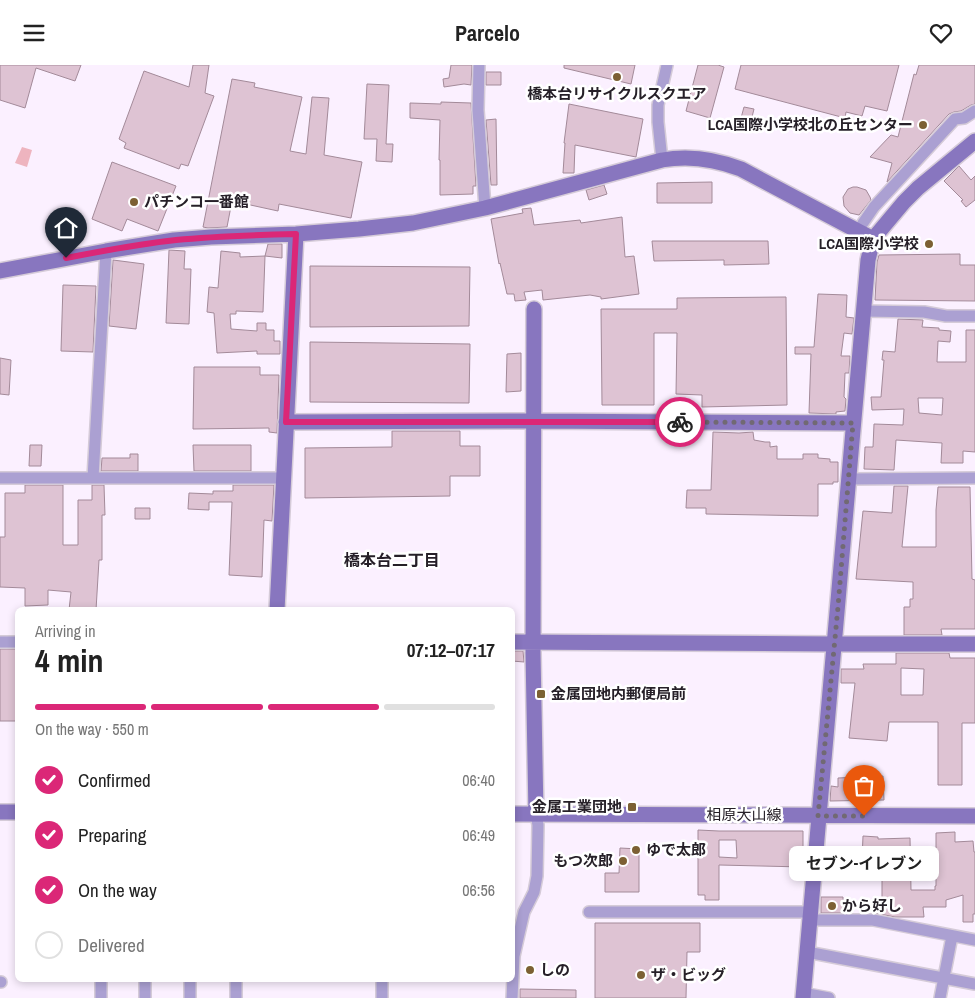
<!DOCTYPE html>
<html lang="en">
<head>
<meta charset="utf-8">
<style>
	body { margin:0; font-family:"Archivo Narrow","Noto Sans JP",sans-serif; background:#f6f6f6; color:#222; height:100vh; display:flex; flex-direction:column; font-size:19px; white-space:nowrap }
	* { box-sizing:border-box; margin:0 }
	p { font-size:16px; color:#767676 }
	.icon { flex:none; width:28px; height:28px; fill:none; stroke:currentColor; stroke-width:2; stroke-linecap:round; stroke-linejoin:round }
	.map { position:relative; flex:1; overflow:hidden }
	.side { position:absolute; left:15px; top:542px; width:500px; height:375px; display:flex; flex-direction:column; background:#fff; border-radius:8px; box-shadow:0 2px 8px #0003 }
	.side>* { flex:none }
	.pin { position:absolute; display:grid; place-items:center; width:42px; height:42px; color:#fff; margin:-51px -21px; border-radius:50% 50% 50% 0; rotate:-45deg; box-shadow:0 0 5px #0007 }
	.pin .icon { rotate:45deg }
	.courier { position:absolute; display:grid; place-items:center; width:50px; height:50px; margin:-25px; border:4px solid #db2777; border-radius:50%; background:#fff; color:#222; box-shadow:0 1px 6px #0007 }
	.bubble { position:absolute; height:35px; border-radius:8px; background:#fff; box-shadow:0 2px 8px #0003; font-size:16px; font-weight:700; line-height:35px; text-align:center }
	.summary em { font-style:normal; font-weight:700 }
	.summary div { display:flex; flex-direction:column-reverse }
	.summary { display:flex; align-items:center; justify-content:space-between; height:85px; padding:0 20px }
	h1 { font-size:32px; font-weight:700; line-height:38px }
	.bar { display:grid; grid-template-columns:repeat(4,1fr); gap:8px 5px; align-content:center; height:60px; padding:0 20px }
	.bar i { height:6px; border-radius:4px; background:#e0e0e0 }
	.bar .on { background:#db2777 }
	.bar p { grid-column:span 4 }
	ol { padding:0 20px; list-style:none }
	li { display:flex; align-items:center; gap:15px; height:55px }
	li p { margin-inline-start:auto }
	li .icon { padding:5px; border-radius:50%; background:#db2777; color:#fff; stroke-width:4 }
	li:last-child { color:#767676 }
	li i { width:28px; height:28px; border:2px solid #e0e0e0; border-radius:50% }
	header { display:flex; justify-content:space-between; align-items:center; height:65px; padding:0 20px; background:#fff; font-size:22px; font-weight:700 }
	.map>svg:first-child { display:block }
	.green { fill:#eeb4bf }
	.building { fill:#dec3d3; stroke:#a38a99; fill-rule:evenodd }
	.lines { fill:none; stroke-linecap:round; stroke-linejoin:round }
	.street-casing { stroke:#d5cbd8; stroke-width:14 }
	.secondary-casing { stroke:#d5cbd8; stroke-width:18 }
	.street { stroke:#aba0d2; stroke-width:11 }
	.secondary { stroke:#8876bf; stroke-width:15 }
	.done { stroke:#716973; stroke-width:5; stroke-dasharray:0 9 }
	.route { stroke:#db2777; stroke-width:6 }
	.poi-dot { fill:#7c6033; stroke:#fff; stroke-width:2 }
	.labels { text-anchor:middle; stroke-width:5; stroke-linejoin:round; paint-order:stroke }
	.poi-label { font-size:15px; font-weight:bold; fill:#262028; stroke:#fff; text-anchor:start }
	.street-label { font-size:15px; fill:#262028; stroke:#fff }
	.neighbourhood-label { font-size:16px; font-weight:bold; fill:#262028; stroke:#fff }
</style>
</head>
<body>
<header><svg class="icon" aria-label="menu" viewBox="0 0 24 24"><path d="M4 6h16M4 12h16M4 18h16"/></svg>Parcelo<svg class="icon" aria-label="heart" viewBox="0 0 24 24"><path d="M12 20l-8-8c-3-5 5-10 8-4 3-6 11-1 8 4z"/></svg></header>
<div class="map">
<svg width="975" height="933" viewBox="0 0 975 933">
	<rect width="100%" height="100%" fill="#fbf0ff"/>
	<path class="green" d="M22 82 32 85 27 102 15 98Z"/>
	<path class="building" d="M0 0H81L75 16 36 3 25 43 0 35Z
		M193 0H209L205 28 214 31 188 101 181 99 179 104 124 83 126 78 119 74 144 6 189 22Z
		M451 0H472L471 20 464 19 444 22 443 14 449 13Z
		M564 0H635L631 19 564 3Z
		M698 0H718L724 2 710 53 686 46Z
		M741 0H899L887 46 865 41 862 51 846 47 845 53 735 24Z
		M919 0H975V39L971 40 961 46 954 47 949 49 887 117 892 98 870 92 891 70 898 72 914 9 916 10Z
		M486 7H501V20H486Z
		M232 14 255 18 254 22 302 32 290 86 306 89 312 32 329 33 324 90 362 97 351 153 279 139 278 146 232 136 227 162 208 163 203 162Z
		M367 19 389 20 386 79H393L392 97 376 96 377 74H364Z
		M441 37 471 38 476 121H473V129L440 130V95H439L440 55 410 53V38L441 39Z
		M569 39 643 54 636 92 575 80 574 108H563L565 78H564Z
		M744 42 754 44 751 56 741 53Z
		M496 54 497 120H491L486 55Z
		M112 97 176 121 158 166 127 154 122 166 92 154Z
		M959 101 971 115 975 111V135L966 142 961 136 963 135 944 116Z
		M712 117V138H657V118Z
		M604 120 607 129 589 135 586 125Z
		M853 122H857L866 125 870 132 871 135 859 150 850 148 844 141 843 132 848 124Z
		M531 143 534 160 580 155 581 158 622 152 625 192 634 191 639 229 601 234V232L590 230 543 235 542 225 524 227 526 235 515 236 514 229H507L500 198 499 199 491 154 523 148 522 144Z
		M652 176H768L769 199 724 200V195L654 196Z
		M268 179H282V193L265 191Z
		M169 185 185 186 184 204H191L189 259 166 258Z
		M221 186 240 188V192L265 191 263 247 236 246V249H230L231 264 257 266V258H266V265H274V276H280V289H257V286L217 288 214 248 207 247 209 222 218 223Z
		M960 189V200H975V236L875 235 877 197 879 190Z
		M113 195 144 199 136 264 109 261Z
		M310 201 470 202 469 261 310 262Z
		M63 220 96 221 93 287 61 286Z
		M818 229 847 230 846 252 854 253 852 269 844 268 841 291H850L849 308H845L844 332 846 334 845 346 836 347V349L809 348 811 289H795V282H814Z
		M786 232 787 340 702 342V330L676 329 677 268H654V340H602L601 244H677V233Z
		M898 254 923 255 922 262 939 263V265L951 266 950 277 938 276 937 297H966V265H975V387L963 386V398H941L942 378 896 375 894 405 864 404 865 382H873L874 359 903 360 904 344 872 345 871 332H881L884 295H882L883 286 895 287ZM918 333H943L942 350 919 348Z
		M310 277 470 279 469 338 310 337Z
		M521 288V326L506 327 507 289Z
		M0 293 11 295 9 330 0 329Z
		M194 302H260V310H279L277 368 269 367V363L193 364Z
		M392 366H460V381H480V411H450V431L305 433V383L392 382Z
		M713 367 739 368 753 367 754 375 765 377H770V382L777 381V394H803V389H818V393L830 394V397H838V417H833V419H818V451L706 449V443H686L687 425H711Z
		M30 380H42L41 401H29Z
		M193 380H251V406H194Z
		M130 389H138V406H101L102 393H130Z
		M25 420H63V480H78V435H92V420H104L105 450H102V495H99L96 545H69L71 527 48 525V540L25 541V523L0 522V472H5V428H25Z
		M233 420H274L272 456 264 455 262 512 229 510 232 437H209V445L188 444 189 428 213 429V426H233Z
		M894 421H908L902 482H936V445L938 422H970L972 514 975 515V564H941L942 570H904V542H910V534H913V517L856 514 863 446 892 448Z
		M135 443H150V454H135Z
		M0 584H18V656H0Z
		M512 586H523L524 597 512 596Z
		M896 588H949L950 593H975V658H962V720H938V657H889L887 676 849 673 855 618H841V604H864L863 599H896ZM901 603 924 604 923 630H901Z
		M883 711 884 735 830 736 831 721 838 722V713Z
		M698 765 719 766H803V802L719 800V835H705V830H698ZM719 775H736L737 793 719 792Z
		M955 767V777L973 776 974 787H975V849H973V857H963V830L946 835V842H923L924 852H895L875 848 876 835 882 836V800L864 799V795H862L863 771 878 772V774L910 773 911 825H935V821H936V768Z
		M620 783 639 784V827H605V808H619Z
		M821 832H843V848H821Z
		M595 858H700V887H687L686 933H595Z
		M520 924 576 925V933H520Z"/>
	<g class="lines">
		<defs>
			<path id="street" d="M479 0 478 45 485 143
				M662 95 658 57V40L667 0
				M863 158 874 142 955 54 964 53 975 46
				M863 246 924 247 946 251H975
				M0 413H283
				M93 413 106 186
				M849 414 975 413
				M0 577H18
				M589 847H810
				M810 855H873L975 875
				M807 887 975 919
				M190 915V933
				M0 917H1
				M803 928 829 933
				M101 933V915
				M145 933V915
				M236 933V915
				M382 933V915
				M512 933 514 891 524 847 534 827 537 811 538 760 536 749
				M940 933 952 871"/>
			<path id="secondary" d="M0 206 106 186 174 175 211 172 296 169 359 164 413 158 485 143 662 95C689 90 715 94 741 104L873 174
				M534 244 533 588 536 749
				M286 357 534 356 853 358
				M277 545 296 169
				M512 577 834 579H975
				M0 747H18
				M512 749 975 751
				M803 933 868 195 873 174 904 137 918 123 975 76"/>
		</defs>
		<use href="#street" class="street-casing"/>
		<use href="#secondary" class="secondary-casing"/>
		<use href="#street" class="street"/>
		<use href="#secondary" class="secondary"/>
	</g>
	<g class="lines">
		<path class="done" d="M680 357 853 358 838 542 818 751H864"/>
		<path class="route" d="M66 193C102 186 139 179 176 175 216 171 256 170 296 169L286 357H680"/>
	</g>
	<g class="poi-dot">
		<circle cx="617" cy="12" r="5"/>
		<circle cx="923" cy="60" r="5"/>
		<circle cx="134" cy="137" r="5"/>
		<circle cx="929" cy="179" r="5"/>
		<rect x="536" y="624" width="10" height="10" rx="2.5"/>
		<rect x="627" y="737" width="10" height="10" rx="2.5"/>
		<circle cx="636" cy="785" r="5"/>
		<circle cx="623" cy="796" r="5"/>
		<circle cx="832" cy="841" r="5"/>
		<circle cx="530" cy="905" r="5"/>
		<circle cx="641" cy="910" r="5"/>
	</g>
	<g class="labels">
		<g class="poi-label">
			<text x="617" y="34" text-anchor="middle">橋本台リサイクルスクエア</text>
			<text x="913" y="65" text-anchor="end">LCA国際小学校北の丘センター</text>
			<text x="144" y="142">パチンコ一番館</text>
			<text x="919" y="184" text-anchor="end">LCA国際小学校</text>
			<text x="551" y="634">金属団地内郵便局前</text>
			<text x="622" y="747" text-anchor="end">金属工業団地</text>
			<text x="646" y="790">ゆで太郎</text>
			<text x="613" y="801" text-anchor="end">もつ次郎</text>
			<text x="842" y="846">から好し</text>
			<text x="540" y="910">しの</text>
			<text x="651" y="915">ザ・ビッグ</text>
		</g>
		<g class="street-label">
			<text x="744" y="755">相原大山線</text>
		</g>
		<g class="neighbourhood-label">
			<text x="392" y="501">橋本台二丁目</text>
		</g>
	</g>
</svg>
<div class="pin" style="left:864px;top:751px;background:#ea580c"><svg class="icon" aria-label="bag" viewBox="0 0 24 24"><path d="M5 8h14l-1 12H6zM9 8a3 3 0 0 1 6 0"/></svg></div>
<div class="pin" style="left:66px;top:193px;background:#1f2937"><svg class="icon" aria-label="home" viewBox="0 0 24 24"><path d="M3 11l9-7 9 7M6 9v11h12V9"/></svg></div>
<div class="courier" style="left:680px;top:357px"><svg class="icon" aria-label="bike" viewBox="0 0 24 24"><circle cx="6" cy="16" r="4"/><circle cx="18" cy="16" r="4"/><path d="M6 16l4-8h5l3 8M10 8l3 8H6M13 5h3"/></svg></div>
<div class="bubble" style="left:789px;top:781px;width:150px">セブン-イレブン</div>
<section class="side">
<div class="summary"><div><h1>4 min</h1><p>Arriving in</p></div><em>07:12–07:17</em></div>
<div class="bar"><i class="on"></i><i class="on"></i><i class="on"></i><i></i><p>On the way · 550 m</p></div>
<ol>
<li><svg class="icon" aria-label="check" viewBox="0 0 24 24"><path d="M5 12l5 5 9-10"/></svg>Confirmed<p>06:40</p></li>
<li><svg class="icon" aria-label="check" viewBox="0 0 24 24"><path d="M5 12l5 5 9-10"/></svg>Preparing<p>06:49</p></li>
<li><svg class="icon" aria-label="check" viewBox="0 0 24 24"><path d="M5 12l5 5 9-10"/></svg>On the way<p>06:56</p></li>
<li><i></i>Delivered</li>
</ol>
</section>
</div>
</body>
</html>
